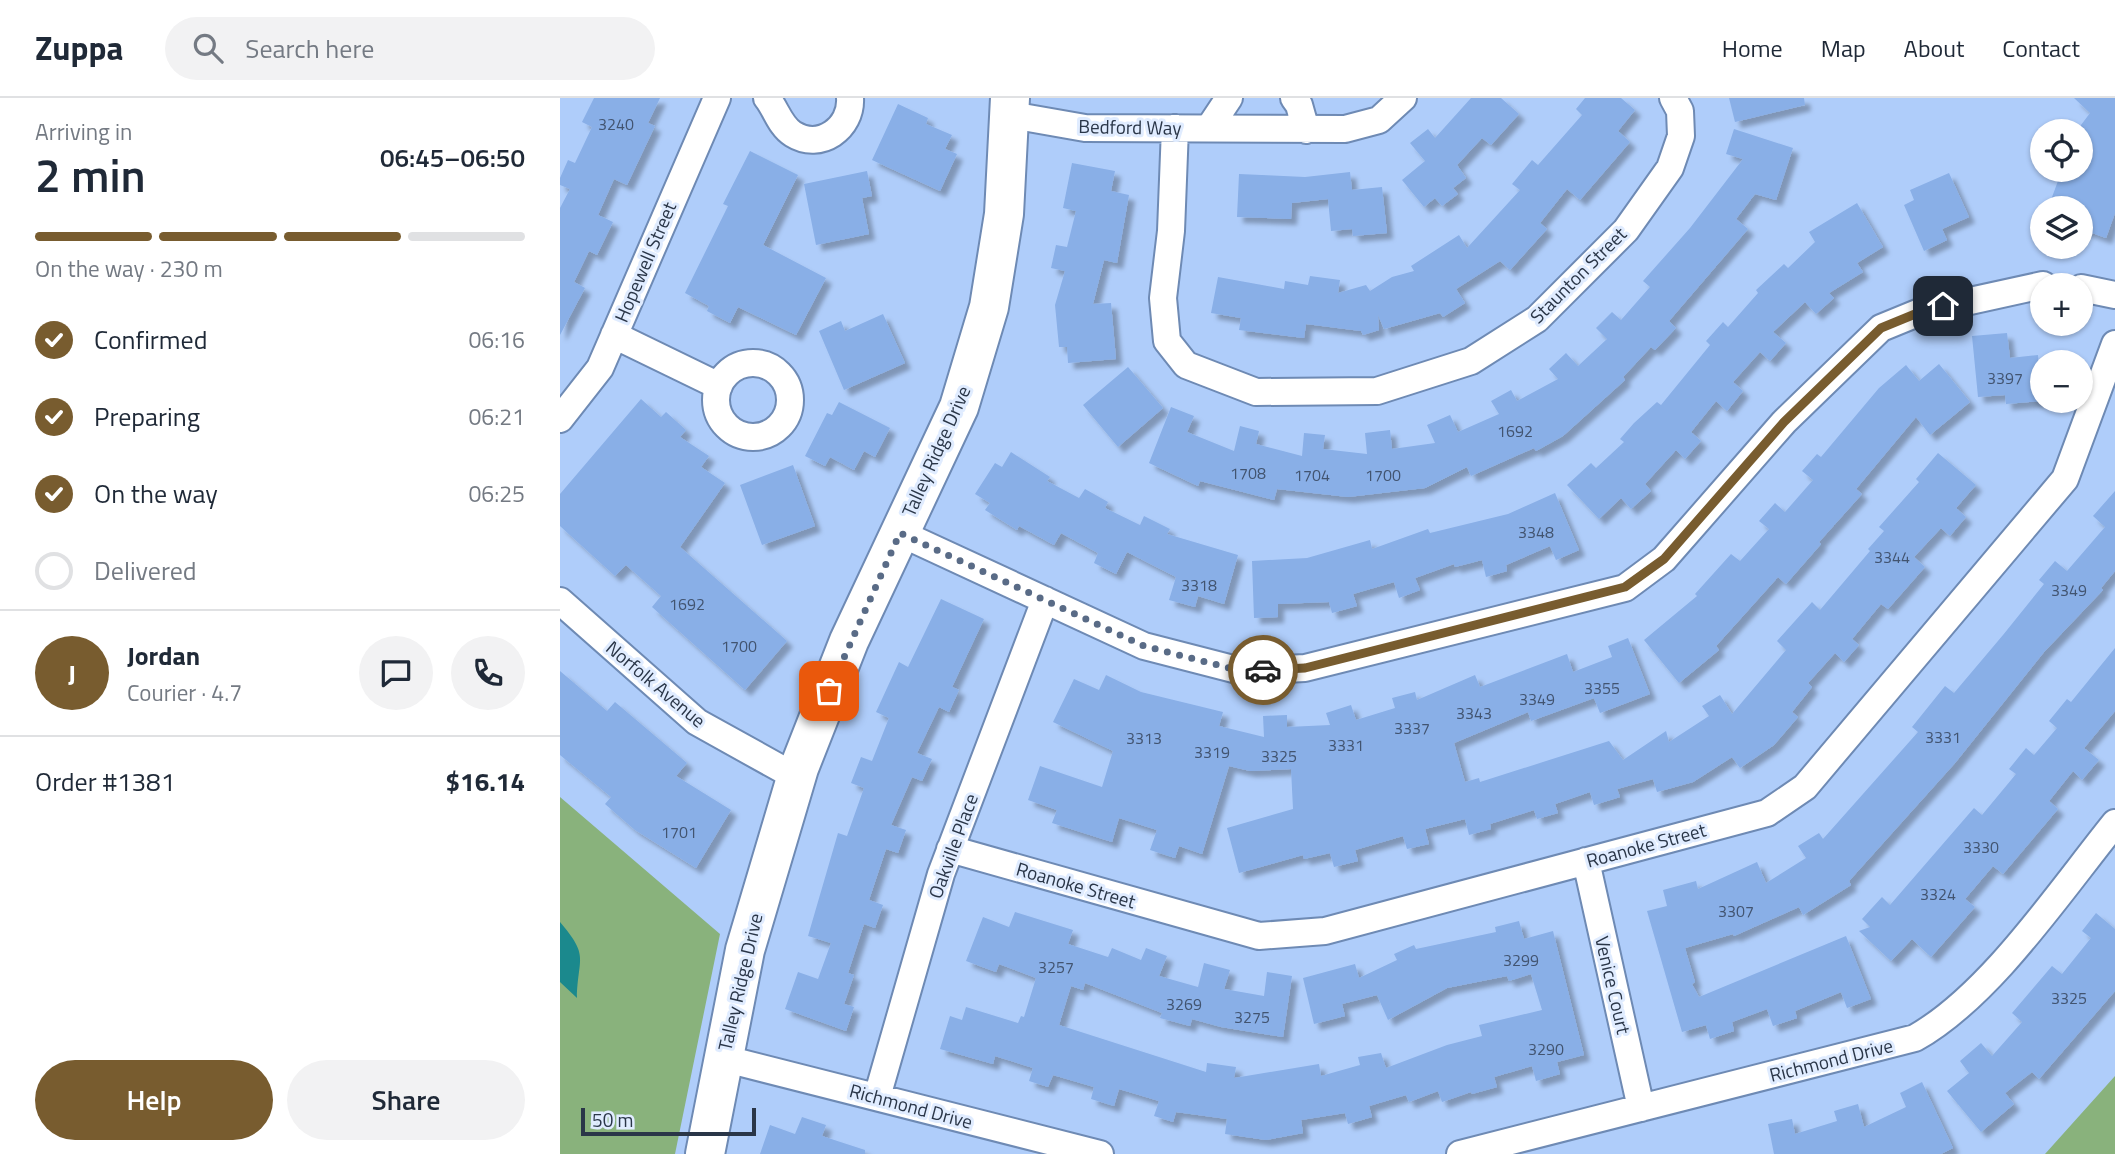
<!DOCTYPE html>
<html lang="en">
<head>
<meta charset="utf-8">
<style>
	body { margin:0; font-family:"Titillium Web",sans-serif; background:#f2f2f3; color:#1f2937; height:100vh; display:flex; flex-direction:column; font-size:26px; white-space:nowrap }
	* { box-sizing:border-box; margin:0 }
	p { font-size:23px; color:#747a83 }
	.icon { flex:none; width:38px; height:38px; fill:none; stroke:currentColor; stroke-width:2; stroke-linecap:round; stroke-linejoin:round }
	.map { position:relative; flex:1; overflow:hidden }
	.side { display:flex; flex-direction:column; background:#fff; width:560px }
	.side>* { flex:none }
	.fabs { position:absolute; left:1470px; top:21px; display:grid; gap:14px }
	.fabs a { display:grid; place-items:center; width:63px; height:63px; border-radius:50%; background:#fff; box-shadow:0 2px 5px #0004; font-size:35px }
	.scale { position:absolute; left:21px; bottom:18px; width:175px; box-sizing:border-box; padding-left:7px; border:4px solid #2a3648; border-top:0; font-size:19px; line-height:24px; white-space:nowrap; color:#2a3648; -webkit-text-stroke:5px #e0ecff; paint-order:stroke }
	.pin { position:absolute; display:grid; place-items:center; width:60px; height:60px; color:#fff; margin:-30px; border-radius:14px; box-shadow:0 4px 10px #0006 }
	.courier { position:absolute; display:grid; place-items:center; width:70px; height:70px; margin:-35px; border:5px solid #785c2f; border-radius:50%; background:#fff; color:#222; box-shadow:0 2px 9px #0007 }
	.summary em { font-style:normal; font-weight:600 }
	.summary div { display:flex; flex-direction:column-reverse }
	.summary { display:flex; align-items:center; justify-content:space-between; height:119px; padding:0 35px }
	h1 { font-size:46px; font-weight:600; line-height:52px }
	.bar { display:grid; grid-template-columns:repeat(4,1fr); gap:10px 7px; align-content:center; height:84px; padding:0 35px }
	.bar i { height:9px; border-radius:5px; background:#e0e1e3 }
	.bar .selected { background:#785c2f }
	.bar p { grid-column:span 4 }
	.line { display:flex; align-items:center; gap:18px; padding:0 35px; border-top:2px solid #e0e1e3 }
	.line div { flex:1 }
	.round { display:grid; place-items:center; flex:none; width:74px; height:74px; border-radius:37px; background:#f2f2f3 }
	ol { padding:0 35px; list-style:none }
	li { display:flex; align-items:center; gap:21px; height:77px }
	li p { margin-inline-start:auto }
	li .icon { padding:7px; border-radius:50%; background:#785c2f; color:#fff; stroke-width:4 }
	li:last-child { color:#747a83 }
	li i { width:38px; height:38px; border:4px solid #e0e1e3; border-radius:50% }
	.action { display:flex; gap:14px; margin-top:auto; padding:14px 35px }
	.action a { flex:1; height:80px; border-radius:42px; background:#785c2f; color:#fff; font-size:28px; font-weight:600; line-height:80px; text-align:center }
	.action a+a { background:#f2f2f3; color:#1f2937 }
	header { display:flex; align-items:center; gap:42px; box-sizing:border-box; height:98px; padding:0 35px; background:#fff; border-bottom:2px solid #e0e1e3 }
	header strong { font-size:33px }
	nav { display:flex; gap:38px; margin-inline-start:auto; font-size:24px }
	.search { width:490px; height:63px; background:#f2f2f3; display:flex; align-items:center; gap:18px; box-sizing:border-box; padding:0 24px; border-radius:38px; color:#747a83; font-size:26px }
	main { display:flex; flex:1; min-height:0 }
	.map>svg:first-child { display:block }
	.green { fill:#89b27c }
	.water { fill:#1b898d }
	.building { fill:#89afe7; filter:url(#shadow) }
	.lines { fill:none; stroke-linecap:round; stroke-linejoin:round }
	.street-casing { stroke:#6e8ab4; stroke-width:30 }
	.secondary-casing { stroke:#6e8ab4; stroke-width:42 }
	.street { stroke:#fff; stroke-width:26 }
	.secondary { stroke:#fff; stroke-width:38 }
	.done { stroke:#596b86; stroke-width:7; stroke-dasharray:0 12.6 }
	.route { stroke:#785c2f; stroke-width:9 }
	.labels { text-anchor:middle; stroke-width:6; stroke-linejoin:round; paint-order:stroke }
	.number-label { font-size:16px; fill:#425470 }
	.street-label { font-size:19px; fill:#2a3648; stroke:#e0ecff }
</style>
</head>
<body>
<header>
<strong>Zuppa</strong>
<div class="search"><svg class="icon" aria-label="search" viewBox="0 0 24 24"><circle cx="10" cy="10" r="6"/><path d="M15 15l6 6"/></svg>Search here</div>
<nav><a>Home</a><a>Map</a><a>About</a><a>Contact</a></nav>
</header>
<main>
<section class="side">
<div class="summary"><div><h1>2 min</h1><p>Arriving in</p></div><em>06:45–06:50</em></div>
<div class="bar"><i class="selected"></i><i class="selected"></i><i class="selected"></i><i></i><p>On the way · 230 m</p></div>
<ol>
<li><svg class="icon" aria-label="check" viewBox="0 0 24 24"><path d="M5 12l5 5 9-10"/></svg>Confirmed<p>06:16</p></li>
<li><svg class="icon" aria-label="check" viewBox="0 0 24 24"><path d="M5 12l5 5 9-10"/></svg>Preparing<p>06:21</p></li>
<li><svg class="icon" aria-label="check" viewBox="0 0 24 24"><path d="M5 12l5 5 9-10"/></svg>On the way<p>06:25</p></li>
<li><i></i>Delivered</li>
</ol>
<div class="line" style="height:126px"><b class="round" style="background:#785c2f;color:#fff">J</b><div><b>Jordan</b><p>Courier · 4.7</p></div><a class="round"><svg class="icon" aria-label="chat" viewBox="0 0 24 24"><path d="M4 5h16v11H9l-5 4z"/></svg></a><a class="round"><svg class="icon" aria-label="phone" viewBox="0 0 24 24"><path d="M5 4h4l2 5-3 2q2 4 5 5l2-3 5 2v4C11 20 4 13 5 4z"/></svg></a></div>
<div class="line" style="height:91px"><div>Order #1381</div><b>$16.14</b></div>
<div class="action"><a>Help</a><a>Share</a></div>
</section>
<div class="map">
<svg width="1555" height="1056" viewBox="0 0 1555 1056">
	<defs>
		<filter id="shadow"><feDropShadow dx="6" dy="6" stdDeviation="2" flood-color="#0004"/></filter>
	</defs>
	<rect width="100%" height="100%" fill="#afcdfa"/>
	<path class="green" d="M0 699 160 836 115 1056H0Z
		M1555 978V1056H1485Z"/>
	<path class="water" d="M0 824C30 859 18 859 17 900L0 884Z"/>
	<path class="building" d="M34 0H100L88 25 95 28 67 87 54 81 38 117 53 124 37 157 29 153 14 184 25 190 0 237V110L10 91 0 87V80L8 62 15 65 32 29 22 24Z
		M911 0H941L959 16 931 47 922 40 897 67 906 80 893 90 898 96 882 108 875 100 864 109 842 82 865 63 850 45 868 31 875 40Z
		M1025 0H1061L1075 12 1058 33 1070 44 1020 102 1007 91 980 125 987 131 950 172 940 163 896 191 905 205 883 219 880 215 824 231 818 217 819 232 803 237 801 233 746 226 744 240 679 232 681 220 651 215 658 179 724 191 725 183 748 187 750 178 780 182 778 195 806 187 810 193 832 179 854 173 851 168 899 137 907 150 960 92 952 86 972 62 978 67 1022 17 1016 11Z
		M1169 0H1244L1245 7 1175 24Z
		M1514 0H1555V115L1546 140 1521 131V110H1488L1502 72H1521V27L1530 15Z
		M338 6 368 20 366 26 392 37 385 51 397 56 380 93 312 62Z
		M1174 31 1233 50 1216 102 1195 96 1176 121 1188 131 1109 223 1116 230 1095 252 1091 249 1063 279 1065 282 1003 338 976 353 974 350 911 378 907 369 865 390 788 399 717 391 714 402 640 383 638 388 589 365 611 309 634 318 627 334 674 353 680 328 699 333 696 346 742 358 744 335 765 337 763 351 807 356 805 335 830 332 832 351 875 345 867 327 890 317 898 334 939 316 931 303 951 292 957 303 998 281 989 271 1006 255 1018 268 1047 241 1036 230 1052 214 1061 222 1090 189 1083 183 1130 130 1183 61 1166 56Z
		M190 53 238 77 203 147 266 180 236 237 178 209 170 225 147 213 149 208 125 195 168 108 163 106Z
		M512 65 555 73 551 93 569 97 557 165 544 162 533 206 551 205 556 261 508 265 507 249H499L495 207 505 173 491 170 496 147 507 149 516 113 503 110Z
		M307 73 312 98 302 100 309 136 256 147 244 86Z
		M790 74 792 92 822 89 827 135 793 138 792 131 771 133 768 101 732 105 731 121 677 119 679 76 745 79Z
		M1389 75 1409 119 1382 131 1387 142 1364 153 1344 107 1354 102 1350 92Z
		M1297 105 1323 149 1297 165 1303 174 1269 195 1274 200 1256 216 1245 204 1213 234 1226 245 1210 263 1200 254 1173 284 1183 293 1167 313 1156 303 1131 334 1141 343 1125 361 1116 352 1085 386 1091 393 1071 411 1061 400 1039 421 1007 387 1031 365 1036 370 1064 344 1060 341 1074 325 1097 304 1101 307 1150 247 1146 243 1163 224 1168 229 1198 195 1196 192 1224 166 1228 170 1255 144 1249 134Z
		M323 216 345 265 284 292 259 233 281 223 285 233Z
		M1447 235 1450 260 1478 257 1482 303 1446 306 1445 297 1418 299 1412 238Z
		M1379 266 1410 304 1370 337 1356 319 1296 391 1302 396 1259 444 1261 446 1226 486 1218 479 1156 548 1159 552 1119 585 1084 542 1137 498 1135 496 1171 456 1180 463 1209 431 1199 423 1215 405 1225 414 1253 382 1242 373 1257 356 1261 359 1319 290 1346 267 1359 283Z
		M568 269 603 310 558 349 523 307Z
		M81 301 101 319 106 314 126 332 120 339 149 358 141 369 165 385 120 449 227 543 185 592 92 509 101 498 66 467 55 478 0 428V396Z
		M279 304 330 330 315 359 304 353 294 372 270 359 265 368 245 358 267 315 272 317Z
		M451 354 490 379 487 383 519 400 525 391 548 404 545 410 580 427 584 418 610 431 607 436 678 457 664 506 638 498 635 509 609 502 616 479 567 454 556 476 534 465 538 455 501 435 494 447 459 428 457 432 425 412 430 405 415 396 435 365 442 369Z
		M1378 355 1416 387 1396 410 1406 419 1390 438 1381 430 1354 459 1365 469 1328 511 1321 506 1292 541 1299 547 1284 564 1275 555 1248 585 1252 589 1232 614 1238 619 1214 647 1180 670 1172 659 1133 684 1097 694 1093 681 1057 691 1060 699 1034 707 1030 694 995 706 998 715 977 721 974 712 930 726 931 731 909 737 905 721 865 731 869 746 847 751 843 738 795 752 798 763 774 769 770 755 744 761 743 757 679 775 667 730 733 711 731 671 690 673 669 668 642 756 619 748 615 760 590 752 597 732 559 720 552 744 492 725 497 712 468 702 480 668 542 689 553 653 493 624 514 581 539 592 546 577 581 594 663 614 659 628 704 639 703 618 727 617V629L770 627 766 615 791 607 796 622 835 610 832 600 855 594 857 602 915 577 920 589 1007 556 1013 574 1052 559 1048 548 1068 540 1090 596 1040 615 1034 600 971 623 968 614 894 645 905 684 919 680 920 684 1049 643 1063 662 1106 633 1109 644 1149 618 1142 608 1160 597 1172 616 1226 552 1217 543 1252 504 1260 512 1310 453 1308 451 1324 433 1319 429 1359 384 1356 381Z
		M233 367 255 428 202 447 180 387Z
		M1555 393V473L1541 490 1543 492 1484 554 1395 665 1289 783 1291 787 1243 817 1239 809 1174 838 1173 836 1125 850 1135 884 1132 886 1139 899 1286 838 1311 901 1287 910 1281 894 1235 913 1237 920 1213 928 1207 911 1172 924 1174 933 1150 941 1146 927 1122 934 1087 813 1107 808 1103 792 1136 783 1138 791 1197 764 1206 785 1246 760 1238 748 1259 735 1263 741 1358 634 1352 629 1385 588 1394 595 1443 537 1484 486 1479 482 1495 463 1507 473 1545 429 1533 418Z
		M995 395 1019 452 996 462 990 448 946 467 947 473 926 479 922 462 895 469 894 466 855 480 860 492 839 500 834 484 793 496 797 508 772 515 769 504 718 506V519L694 520 692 463 747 460 810 442 812 451 868 431 870 435 948 416Z
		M381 501 424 521 392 589 399 592 389 614 379 609 357 655 372 661 362 683 352 679 331 727 346 732 338 755 326 751 309 802 323 807 315 830 304 826 288 875 294 877 284 906 294 909 286 933 225 911 238 874 258 881 271 845 248 838 278 735 287 738 304 690 291 685 301 659 312 663 329 620 316 614 339 564 348 569Z
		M1555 550V613L1524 650 1539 662 1522 682 1513 673 1489 703 1498 711 1443 776 1433 768 1405 801 1415 809 1371 859 1352 841 1331 863 1299 833 1310 829 1302 821 1322 799 1330 807 1414 710 1422 717 1456 676 1449 671 1466 650 1474 657 1497 630 1489 623 1507 601 1511 604Z
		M0 573 47 613 55 604 127 665 116 678 171 712 136 770 75 732 45 706 51 699 0 657Z
		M455 814 513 832 508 846 548 859 552 850 581 862 586 850 607 858 599 878 638 889 644 865 670 872 664 891 704 898 707 874 732 878 723 939 661 929 632 921 630 928 600 920 602 915 525 885 523 892 511 888 499 927 646 974 647 965 676 969 674 980 759 966 761 978 800 967 798 959 821 955 826 970 887 947 922 938 919 927 982 912 971 876 949 883 947 878 887 890 828 922 817 897 782 906 785 918 754 926 743 880 795 866 799 880 837 862 834 856 854 847 856 851 936 834 935 829 959 823 964 841 993 833 1024 957 997 964 1000 976 976 983 972 968 934 979 937 989 912 996 911 994 882 1004 878 993 849 1004 846 997 809 1008 812 1019 788 1026 785 1015 741 1022 743 1035 706 1042 665 1036 667 1021 616 1014 613 1024 594 1018 599 1003 559 991 554 1008 531 1001 534 989 493 977 488 989 469 983 473 970 435 958 433 966 380 951 390 918 402 922 406 909 458 925 461 918 464 919 476 880 439 866 436 874 406 863 423 819 449 829Z
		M1536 815 1555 831V893L1479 981 1472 974 1445 995 1454 1006 1421 1034 1387 993 1409 975 1400 963 1421 945 1432 958 1462 924 1452 915 1492 868 1502 876 1531 840 1522 833Z
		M1362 984 1393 1050 1381 1056H1214L1208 1026 1232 1021 1235 1036 1277 1023 1274 1013 1298 1006 1304 1029 1346 1009 1340 995Z
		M242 1019 266 1027 262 1038 305 1052V1056H200L210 1027 235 1036Z"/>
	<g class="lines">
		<defs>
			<path id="street" d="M207 0C216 11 220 28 233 36 260 53 292 30 290 0
				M734 0 739 7 746 32
				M451 17 525 30 785 31 819 22 843 0
				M615 30 611 133 603 200 607 243 626 267 696 294 817 293 911 263 977 221 1066 132 1110 70 1121 38 1120 13 1113 0
				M649 30 669 0
				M1521 190 1555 197
				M54 237 159 288
				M156 302a37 37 0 1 1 74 0a37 37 0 1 1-74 0Z
				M0 321 40 270 157 0
				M340 435 584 548 681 573 745 570 1065 490 1104 461 1224 324 1321 230 1360 214 1483 187
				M0 503 137 624 236 679
				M390 751 699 838 765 833 1207 715 1245 689 1505 381 1555 246
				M1026 763 1081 1010
				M162 960 540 1056
				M317 999 381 776 485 502
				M900 1056 1355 940C1430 898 1500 793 1555 725"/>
			<path id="secondary" d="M145 1056 185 852 239 670 289 543 399 309 429 209 444 116 450 0"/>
		</defs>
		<use href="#street" class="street-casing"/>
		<use href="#secondary" class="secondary-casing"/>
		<use href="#street" class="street"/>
		<use href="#secondary" class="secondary"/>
	</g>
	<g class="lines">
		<path class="done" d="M269 593 340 435 584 548 681 573 703 572"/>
		<path class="route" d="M703 572 745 570 1065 489 1104 461 1224 324 1321 230 1360 214 1383 208"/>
	</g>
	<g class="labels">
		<g class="number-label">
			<text x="56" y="32">3240</text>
			<text x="1445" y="286">3397</text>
			<text x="955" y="339">1692</text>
			<text x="688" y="381">1708</text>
			<text x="752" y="383">1704</text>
			<text x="823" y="383">1700</text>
			<text x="976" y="440">3348</text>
			<text x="1332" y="465">3344</text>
			<text x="639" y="493">3318</text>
			<text x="1509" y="498">3349</text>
			<text x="127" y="512">1692</text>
			<text x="179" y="554">1700</text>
			<text x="1042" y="596">3355</text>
			<text x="977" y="607">3349</text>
			<text x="914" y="621">3343</text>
			<text x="852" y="636">3337</text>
			<text x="1383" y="645">3331</text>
			<text x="584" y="646">3313</text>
			<text x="786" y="653">3331</text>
			<text x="652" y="660">3319</text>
			<text x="719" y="664">3325</text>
			<text x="119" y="740">1701</text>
			<text x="1421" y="755">3330</text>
			<text x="1378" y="802">3324</text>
			<text x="1176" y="819">3307</text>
			<text x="961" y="868">3299</text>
			<text x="496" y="875">3257</text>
			<text x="1509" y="906">3325</text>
			<text x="624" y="912">3269</text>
			<text x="692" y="925">3275</text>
			<text x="986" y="957">3290</text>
		</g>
		<g class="street-label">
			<text transform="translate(570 29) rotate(1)" y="7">Bedford Way</text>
			<text transform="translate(85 164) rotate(-67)" y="7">Hopewell Street</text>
			<text transform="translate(1018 177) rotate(-45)" y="7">Staunton Street</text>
			<text transform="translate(376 353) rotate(-66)" y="7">Talley Ridge Drive</text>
			<text transform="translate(96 586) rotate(40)" y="7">Norfolk Avenue</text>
			<text transform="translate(1086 747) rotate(-15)" y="7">Roanoke Street</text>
			<text transform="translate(393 748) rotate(-70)" y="7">Oakville Place</text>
			<text transform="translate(516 787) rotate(16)" y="7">Roanoke Street</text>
			<text transform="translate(180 884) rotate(-77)" y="7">Talley Ridge Drive</text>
			<text transform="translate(1053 887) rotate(77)" y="7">Venice Court</text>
			<text transform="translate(1271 962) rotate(-14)" y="7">Richmond Drive</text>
			<text transform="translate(351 1008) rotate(15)" y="7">Richmond Drive</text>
		</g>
	</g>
</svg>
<div class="fabs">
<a><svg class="icon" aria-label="locate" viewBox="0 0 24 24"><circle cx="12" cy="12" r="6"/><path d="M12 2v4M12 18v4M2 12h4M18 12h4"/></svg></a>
<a><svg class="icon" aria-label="layers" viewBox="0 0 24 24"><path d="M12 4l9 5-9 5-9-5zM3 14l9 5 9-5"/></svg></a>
<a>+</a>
<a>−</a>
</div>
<div class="scale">50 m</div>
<div class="pin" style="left:269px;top:593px;background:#ea580c"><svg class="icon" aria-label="bag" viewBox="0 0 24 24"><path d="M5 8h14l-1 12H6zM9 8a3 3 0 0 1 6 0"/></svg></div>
<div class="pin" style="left:1383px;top:208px;background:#1f2937"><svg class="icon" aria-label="home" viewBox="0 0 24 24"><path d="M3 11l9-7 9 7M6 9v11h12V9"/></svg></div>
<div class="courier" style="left:703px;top:572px"><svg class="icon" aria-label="car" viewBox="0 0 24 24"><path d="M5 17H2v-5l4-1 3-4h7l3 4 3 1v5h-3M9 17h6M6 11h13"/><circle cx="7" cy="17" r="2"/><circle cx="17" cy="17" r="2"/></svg></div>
</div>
</main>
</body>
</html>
